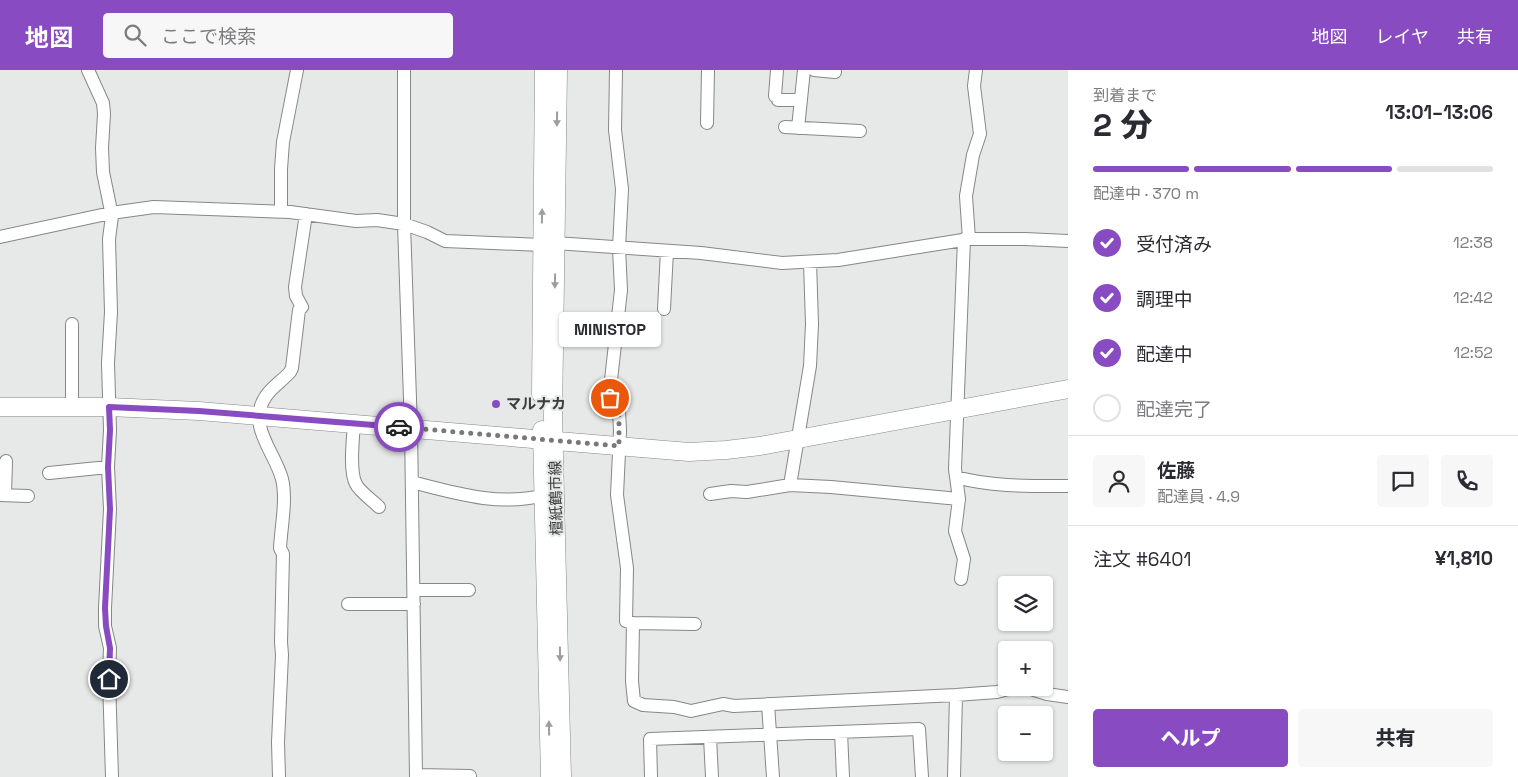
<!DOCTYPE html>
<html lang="ja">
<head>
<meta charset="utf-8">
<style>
	body { margin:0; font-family:"Space Grotesk","Noto Sans JP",sans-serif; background:#f7f7f7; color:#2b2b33; height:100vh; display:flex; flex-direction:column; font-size:19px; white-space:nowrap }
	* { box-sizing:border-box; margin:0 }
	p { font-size:16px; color:#7c7c81 }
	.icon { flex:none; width:28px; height:28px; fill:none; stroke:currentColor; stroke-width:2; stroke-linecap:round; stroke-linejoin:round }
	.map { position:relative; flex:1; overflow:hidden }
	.panel { display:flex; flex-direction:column; background:#fff; width:450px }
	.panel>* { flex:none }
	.controls { position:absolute; left:998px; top:506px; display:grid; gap:10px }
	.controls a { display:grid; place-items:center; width:55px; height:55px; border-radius:5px; background:#fff; box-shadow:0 1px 4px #0004; font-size:25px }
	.pin { position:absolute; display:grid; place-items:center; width:42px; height:42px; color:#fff; margin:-21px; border:2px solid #fff; border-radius:50%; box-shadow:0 1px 5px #0007 }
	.courier { position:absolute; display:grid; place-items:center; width:50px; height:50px; margin:-25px; border:4px solid #894bc1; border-radius:50%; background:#fff; color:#222; box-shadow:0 1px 6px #0007 }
	.bubble { position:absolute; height:35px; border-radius:5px; background:#fff; box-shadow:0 1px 4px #0004; font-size:16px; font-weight:800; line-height:35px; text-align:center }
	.overview em { font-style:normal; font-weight:800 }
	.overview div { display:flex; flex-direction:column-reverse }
	.overview { display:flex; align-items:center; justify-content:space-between; height:85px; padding:0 25px }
	h1 { font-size:32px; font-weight:800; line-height:38px }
	.bar { display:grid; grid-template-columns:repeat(4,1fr); gap:8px 5px; align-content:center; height:60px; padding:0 25px }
	.bar i { height:6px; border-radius:4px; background:#e1e1e2 }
	.bar .active { background:#894bc1 }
	.bar p { grid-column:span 4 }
	.line { display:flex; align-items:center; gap:12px; padding:0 25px; border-top:1px solid #e1e1e2 }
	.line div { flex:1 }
	.round { display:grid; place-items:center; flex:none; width:52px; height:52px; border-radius:5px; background:#f7f7f7 }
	ol { padding:0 25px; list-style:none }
	li { display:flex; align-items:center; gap:15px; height:55px }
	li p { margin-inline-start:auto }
	li .icon { padding:5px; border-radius:50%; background:#894bc1; color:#fff; stroke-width:4 }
	li:last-child { color:#7c7c81 }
	li i { width:28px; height:28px; border:2px solid #e1e1e2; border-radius:50% }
	.cta { display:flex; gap:10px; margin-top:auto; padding:10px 25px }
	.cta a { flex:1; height:58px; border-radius:5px; background:#894bc1; color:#fff; font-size:20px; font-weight:800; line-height:58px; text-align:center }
	.cta a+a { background:#f7f7f7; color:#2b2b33 }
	header { display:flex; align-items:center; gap:30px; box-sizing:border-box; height:70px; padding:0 25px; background:#894bc1; color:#fff }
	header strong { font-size:24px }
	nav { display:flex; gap:28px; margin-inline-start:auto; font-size:18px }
	.search { width:350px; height:45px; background:#f7f7f7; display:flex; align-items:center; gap:12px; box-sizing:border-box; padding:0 18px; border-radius:5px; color:#7c7c81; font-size:19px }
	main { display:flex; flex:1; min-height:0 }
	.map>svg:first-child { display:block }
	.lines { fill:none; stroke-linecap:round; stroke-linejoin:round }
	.street-casing { stroke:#858885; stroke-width:14 }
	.secondary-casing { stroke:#858885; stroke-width:19 }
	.street { stroke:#fff; stroke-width:12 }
	.secondary { stroke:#fff; stroke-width:18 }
	.oneway { fill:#9d9e9d }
	.done { stroke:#777977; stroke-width:5; stroke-dasharray:0 9 }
	.route { stroke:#894bc1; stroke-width:6 }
	.poi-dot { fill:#894bc1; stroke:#e6e9e7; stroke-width:2 }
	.labels { text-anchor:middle; stroke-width:4; stroke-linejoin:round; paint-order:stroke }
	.poi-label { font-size:15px; font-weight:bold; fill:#3b3c3b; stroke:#e6e9e7; text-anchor:start }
	.street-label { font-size:15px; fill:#3b3c3b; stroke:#e6e9e7 }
</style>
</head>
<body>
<header>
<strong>地図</strong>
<div class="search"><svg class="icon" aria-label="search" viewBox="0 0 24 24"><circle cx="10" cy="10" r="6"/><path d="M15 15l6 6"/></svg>ここで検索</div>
<nav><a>地図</a><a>レイヤ</a><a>共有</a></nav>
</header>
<main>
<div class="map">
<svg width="1068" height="707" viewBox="0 0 1068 707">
	<rect width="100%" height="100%" fill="#e6e9e7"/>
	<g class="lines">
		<defs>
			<path id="street" d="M88 0 103 33 104 44 102 78 103 102 112 146 109 169 111 242 108 293 110 360 108 397 110 439 105 538V556L110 578 109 609 112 707
				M404 0V154L411 358 416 707
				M616 0 615 60 622 119 619 178 621 220 609 328 619 340 620 361 617 425 627 498 626 551 633 553 632 611 634 631 643 635 674 637 691 641 723 634 734 636 956 625 997 622 1012 618
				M814 0 835 2
				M775 26 777 0
				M778 30H801
				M707 53 708 0
				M785 57 860 61
				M798 58 804 0
				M281 142V99L283 72 297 0
				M0 167 111 143 154 137 290 142 356 151 377 150 404 154 427 162 445 171 542 175
				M969 169 966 126 973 85 980 64 974 16 976 0
				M555 173 701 183 782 193 838 190 969 169H1025L1068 171
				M664 239 667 181
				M72 254V337
				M354 354C353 368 349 402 356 414 359 421 373 431 379 437
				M49 403 108 397
				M956 407C992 417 1031 416 1068 416
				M412 412C455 423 500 437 544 425
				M790 415 810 296 812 254 810 192
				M710 424 731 421 747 422 790 415 831 417 959 429
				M0 425 28 426
				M5 425 6 391
				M961 509 964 489 955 461 959 429 955 399 964 169
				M414 520H469
				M348 534H414
				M633 553 695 554
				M1028 618 1047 624 1068 627
				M768 634 773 707
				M841 662 843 707
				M710 667 712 707
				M416 705 470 706
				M279 707 278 672 282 585 281 572 283 484 280 478C281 458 287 429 282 409 275 382 246 355 266 326 272 317 283 310 290 302L292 298 299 240 302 237 296 226 295 217 306 144
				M651 707 650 669 919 659 922 707
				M954 707 956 625"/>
			<path id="secondary" d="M558 0 553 347 562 707
				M541 324 544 0
				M0 337H109L199 341 689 382 726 380 760 376 1068 319
				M542 360 550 707"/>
		</defs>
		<use href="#street" class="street-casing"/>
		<use href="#secondary" class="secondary-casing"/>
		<use href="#street" class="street"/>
		<use href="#secondary" class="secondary"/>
	</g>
	<defs><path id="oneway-solid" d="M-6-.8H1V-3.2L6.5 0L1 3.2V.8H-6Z" transform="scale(1.25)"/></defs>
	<g class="oneway">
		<use href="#oneway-solid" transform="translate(557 49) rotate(91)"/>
		<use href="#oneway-solid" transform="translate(542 146) rotate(-89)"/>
		<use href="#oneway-solid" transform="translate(555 211) rotate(91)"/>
		<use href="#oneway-solid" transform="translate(560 584) rotate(89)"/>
		<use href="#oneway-solid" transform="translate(549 658) rotate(-91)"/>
	</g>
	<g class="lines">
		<path class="done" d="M399 357 619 376V340L610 328"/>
		<path class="route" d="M109 609 110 578 106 556 105 538 110 439 108 397 110 360 109 337 199 341 399 357"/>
	</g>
	<circle class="poi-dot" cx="496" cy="334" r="5"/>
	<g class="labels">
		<g class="poi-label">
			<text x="506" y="339">マルナカ</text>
		</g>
		<g class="street-label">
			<text transform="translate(556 428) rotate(-91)" y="5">檀紙鶴市線</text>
		</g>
	</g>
</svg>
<div class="controls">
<a><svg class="icon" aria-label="layers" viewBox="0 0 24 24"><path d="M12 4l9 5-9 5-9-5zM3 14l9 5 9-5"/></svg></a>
<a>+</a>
<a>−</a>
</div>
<div class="pin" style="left:610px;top:328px;background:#ea580c"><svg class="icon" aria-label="bag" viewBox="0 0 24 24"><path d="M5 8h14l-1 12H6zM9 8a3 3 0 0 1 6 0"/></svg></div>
<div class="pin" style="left:109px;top:609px;background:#1f2937"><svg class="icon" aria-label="home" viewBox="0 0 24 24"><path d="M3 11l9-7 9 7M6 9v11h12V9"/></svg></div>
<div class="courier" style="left:399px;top:357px"><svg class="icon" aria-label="car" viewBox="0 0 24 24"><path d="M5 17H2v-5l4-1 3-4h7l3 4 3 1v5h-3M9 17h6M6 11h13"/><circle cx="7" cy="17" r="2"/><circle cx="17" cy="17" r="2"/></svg></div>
<div class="bubble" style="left:559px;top:242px;width:102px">MINISTOP</div>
</div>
<section class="panel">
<div class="overview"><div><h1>2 分</h1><p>到着まで</p></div><em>13:01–13:06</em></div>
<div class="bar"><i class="active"></i><i class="active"></i><i class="active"></i><i></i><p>配達中 · 370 m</p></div>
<ol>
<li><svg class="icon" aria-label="check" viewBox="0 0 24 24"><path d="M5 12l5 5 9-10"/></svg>受付済み<p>12:38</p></li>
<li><svg class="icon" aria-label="check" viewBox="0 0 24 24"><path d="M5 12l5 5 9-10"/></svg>調理中<p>12:42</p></li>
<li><svg class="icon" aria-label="check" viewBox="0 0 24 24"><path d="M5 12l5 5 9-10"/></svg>配達中<p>12:52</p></li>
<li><i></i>配達完了</li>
</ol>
<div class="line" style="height:90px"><a class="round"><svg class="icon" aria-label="person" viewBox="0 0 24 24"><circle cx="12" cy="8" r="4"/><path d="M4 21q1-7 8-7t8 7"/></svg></a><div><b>佐藤</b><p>配達員 · 4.9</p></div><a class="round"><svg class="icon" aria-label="chat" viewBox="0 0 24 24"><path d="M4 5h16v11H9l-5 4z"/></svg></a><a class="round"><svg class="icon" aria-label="phone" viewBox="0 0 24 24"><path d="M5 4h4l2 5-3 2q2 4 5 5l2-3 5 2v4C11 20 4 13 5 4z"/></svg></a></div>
<div class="line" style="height:65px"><div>注文 #6401</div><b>¥1,810</b></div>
<div class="cta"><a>ヘルプ</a><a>共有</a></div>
</section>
</main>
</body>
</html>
